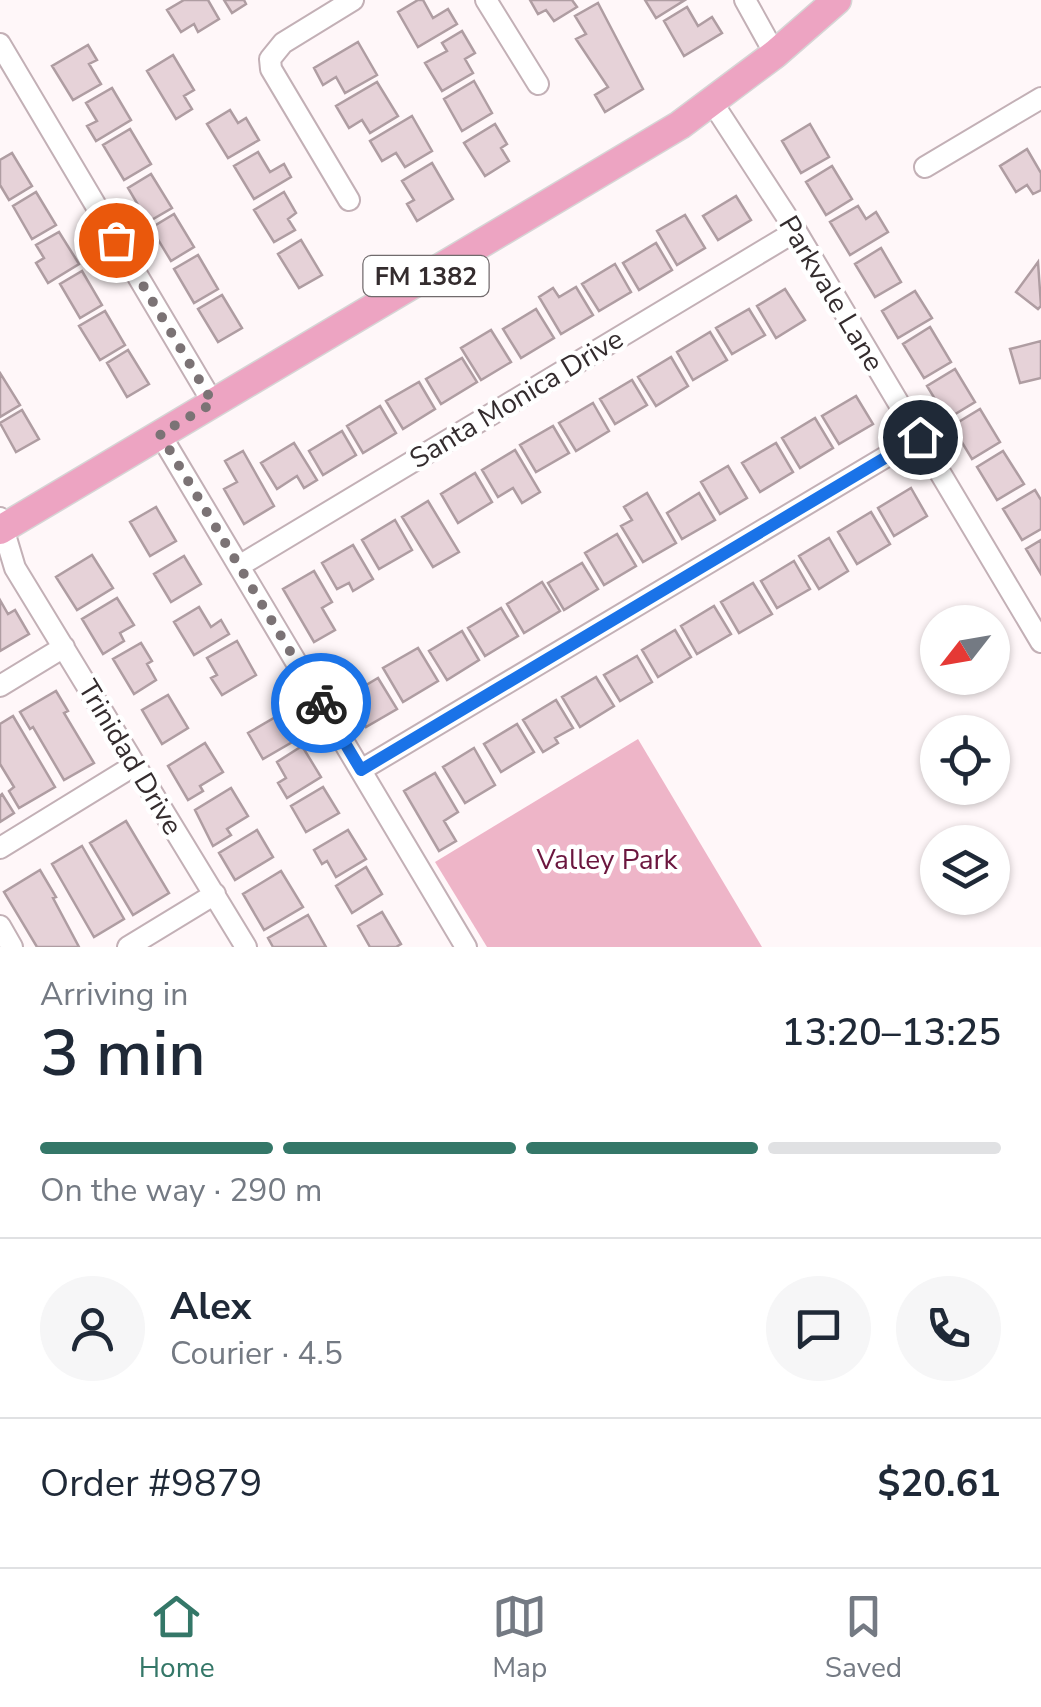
<!DOCTYPE html>
<html lang="en">
<head>
<meta charset="utf-8">
<style>
	body { margin:0; font-family:"Nunito Sans",sans-serif; background:#f6f6f7; color:#1f2937; height:100vh; display:flex; flex-direction:column; font-size:38px; white-space:nowrap }
	* { box-sizing:border-box; margin:0 }
	p { font-size:32px; color:#747a83 }
	.icon { flex:none; width:55px; height:55px; fill:none; stroke:currentColor; stroke-width:2; stroke-linecap:round; stroke-linejoin:round }
	.map { position:relative; height:947px; overflow:hidden }
	.panel { display:flex; flex-direction:column; background:#fff; flex:1 }
	.panel>* { flex:none }
	.needle { width:65px; rotate:239deg }
	.controls { position:absolute; left:920px; top:605px; display:grid; gap:20px }
	.controls a { display:grid; place-items:center; width:90px; height:90px; border-radius:50%; background:#fff; box-shadow:0 2px 8px #0004; font-size:50px }
	.pin { position:absolute; display:grid; place-items:center; width:85px; height:85px; color:#fff; margin:-42px; border:5px solid #fff; border-radius:50%; box-shadow:0 2px 10px #0007 }
	.courier { position:absolute; display:grid; place-items:center; width:100px; height:100px; margin:-50px; border:8px solid #1a73e8; border-radius:50%; background:#fff; color:#222; box-shadow:0 2px 12px #0007 }
	.headline em { font-style:normal; font-weight:600 }
	.headline div { display:flex; flex-direction:column-reverse }
	.headline { display:flex; align-items:center; justify-content:space-between; height:170px; padding:0 40px }
	h1 { font-size:65px; font-weight:600; line-height:75px }
	.bar { display:grid; grid-template-columns:repeat(4,1fr); gap:15px 10px; align-content:center; height:120px; padding:0 40px }
	.bar i { height:12px; border-radius:8px; background:#e0e1e3 }
	.bar .selected { background:#347768 }
	.bar p { grid-column:span 4 }
	.line { display:flex; align-items:center; gap:25px; padding:0 40px; border-top:2px solid #e0e1e3 }
	.line div { flex:1 }
	.round { display:grid; place-items:center; flex:none; width:105px; height:105px; border-radius:52px; background:#f6f6f7 }
	.menu { display:flex; justify-content:space-around; align-items:center; height:140px; border-top:2px solid #e0e1e3; background:#fff; font-size:28px; color:#747a83 }
	.menu a { display:grid; justify-items:center; gap:5px }
	.menu .selected { color:#347768 }
	.map>svg:first-child { display:block }
	.green { fill:#eeb5c8 }
	.building { fill:#e6d2d8; stroke:#af9da2; stroke-width:2.5 }
	.lines { fill:none; stroke-linecap:round; stroke-linejoin:round }
	.minor-casing { stroke:#c3b0b6; stroke-width:24 }
	.major-casing { stroke:#d6d5d5; stroke-width:31 }
	.minor { stroke:#fff; stroke-width:20 }
	.major { stroke:#eda4c2; stroke-width:28 }
	.done { stroke:#7b7375; stroke-width:10; stroke-dasharray:0 18 }
	.route { stroke:#1a73e8; stroke-width:12 }
	.labels { text-anchor:middle; stroke-width:9; stroke-linejoin:round; paint-order:stroke }
	.shield { fill:#fff; stroke:#716b6d; stroke-width:2.5 }
	.shield-label { font-size:25px; font-weight:bold; fill:#342c2e }
	.street-label { font-size:28px; fill:#342c2e; stroke:#fff }
	.park-label { font-size:28px; fill:#6b163e; stroke:#fff }
</style>
</head>
<body>
<div class="map">
<svg width="1041" height="947" viewBox="0 0 1041 947">
	<rect width="100%" height="100%" fill="#fff7f9"/>
	<path class="green" d="M638 739 762 947H487L435 862Z"/>
	<path class="building" d="M184 0H208L219 19 198 32 194 24 181 32 167 10Z
		M224 0H244L246 4 232 13Z
		M418 0H423L433 18 448 9 457 24 418 47 398 12Z
		M530 0H572L577 7 554 21 546 10 538 14Z
		M645 0H685L656 18Z
		M598 3 643 89 605 112 595 95 608 87 576 39 586 34 575 16Z
		M687 7 698 26 712 17 722 33 684 56 664 21Z
		M462 31 475 53 465 59 473 73 442 91 425 63 447 51 442 43Z
		M358 42 377 75 345 93 336 77 323 85 314 68Z
		M88 45 97 60 89 64 101 84 73 100 52 66Z
		M173 55 194 90 184 96 192 109 176 119 147 71Z
		M474 81 492 113 462 131 444 99Z
		M377 82 398 116 370 133 362 120 349 128 336 106Z
		M112 88 131 120 96 141 87 126 97 121 86 103Z
		M230 110 238 123 246 118 259 140 228 158 207 124Z
		M412 116 432 151 405 167 396 153 382 161 370 141Z
		M495 124 507 144 501 148 509 161 485 176 464 143Z
		M810 124 829 157 801 173 782 141Z
		M130 129 151 164 124 180 103 145Z
		M1027 149 1041 173V190L1033 194 1027 185 1016 192 1000 166Z
		M258 152 270 172 284 164 291 177 254 199 234 166Z
		M12 153 32 186 9 200 0 185V160Z
		M432 163 453 199 417 221 407 204 414 200 402 181Z
		M832 166 852 199 826 215 806 182Z
		M151 174 172 208 148 222 128 188Z
		M36 192 56 225 32 239 13 206Z
		M284 192 296 213 288 219 295 230 274 242 254 210Z
		M736 196 751 220 718 240 703 216Z
		M858 206 866 219 876 212 888 232 850 255 830 222Z
		M174 214 194 247 171 261 151 228Z
		M685 215 705 248 677 265 657 231Z
		M59 232 79 264 48 283 36 263 44 258 36 245Z
		M301 240 322 275 299 288 278 254Z
		M656 243 672 270 639 290 623 263Z
		M881 248 901 282 875 297 855 264Z
		M198 255 218 289 194 303 174 269Z
		M1038 262 1041 306 1038 309 1016 292Z
		M615 264 631 292 599 311 582 284Z
		M82 271 102 305 80 318 60 284Z
		M576 287 593 315 561 334 539 297 553 288 559 297Z
		M785 289 805 320 776 338 757 306Z
		M915 291 932 318 898 338 882 311Z
		M222 295 242 328 218 342 198 309Z
		M536 309 554 338 521 358 503 329Z
		M749 309 765 335 732 354 716 328Z
		M105 311 125 345 100 360 79 326Z
		M930 327 951 362 924 378 903 344Z
		M491 330 511 362 481 380 461 348Z
		M710 332 727 360 693 380 677 352Z
		M1041 341V378L1020 383 1010 349Z
		M128 350 149 384 127 397 107 363Z
		M671 357 688 386 656 406 638 377Z
		M462 358 477 382 441 404 426 379Z
		M955 369 975 402 947 419 927 386Z
		M0 373 20 405 0 417Z
		M632 380 647 405 615 424 600 399Z
		M419 382 435 409 403 429 386 401Z
		M856 396 873 424 839 444 822 416Z
		M593 403 609 431 576 451 559 423Z
		M380 406 396 433 363 453 347 426Z
		M980 409 1000 442 972 459 952 426Z
		M22 410 39 439 16 452 0 423Z
		M815 418 833 448 800 468 782 438Z
		M553 426 569 453 536 472 520 445Z
		M342 431 356 455 323 475 309 451Z
		M294 443 317 480 304 488 297 476 277 489 261 463Z
		M776 443 793 472 760 492 742 463Z
		M515 450 540 492 522 503 513 488 498 497 482 470Z
		M243 451 274 506 244 524 224 489 237 482 225 461Z
		M1003 451 1024 484 997 500 977 467Z
		M728 466 747 498 720 514 701 482Z
		M475 473 492 502 458 523 441 494Z
		M911 488 927 516 894 536 878 508Z
		M1035 490 1041 500V529L1022 540 1003 509Z
		M647 493 676 543 643 562 621 526 632 520 624 507Z
		M699 493 715 520 682 539 667 513Z
		M428 501 459 552 433 567 402 517Z
		M156 507 176 541 150 556 130 522Z
		M871 512 890 544 857 564 838 532Z
		M395 520 412 550 379 569 362 540Z
		M617 534 636 566 604 585 585 553Z
		M829 538 848 571 819 589 799 556Z
		M1041 540V574L1026 549Z
		M353 545 373 579 353 591 349 583 337 589 322 563Z
		M92 555 113 588 77 610 56 577Z
		M184 556 201 584 171 602 154 574Z
		M794 561 810 589 777 608 761 581Z
		M582 563 598 589 564 610 548 583Z
		M314 571 332 602 322 608 335 630 314 642 283 589Z
		M542 582 560 611 524 633 507 604Z
		M753 583 772 614 739 633 721 602Z
		M117 598 134 625 120 633 124 641 103 654 82 619Z
		M0 600 8 614 15 610 29 634 0 651Z
		M714 606 731 634 697 654 681 626Z
		M199 607 211 627 221 620 229 634 194 655 174 622Z
		M501 608 518 636 485 656 468 628Z
		M675 630 691 657 658 677 642 650Z
		M462 631 479 660 447 680 429 651Z
		M237 641 256 675 222 695 211 678 217 675 207 658Z
		M141 643 152 661 147 664 156 680 134 694 113 659Z
		M418 648 438 681 403 702 383 668Z
		M637 656 652 682 620 701 604 675Z
		M596 677 614 706 580 727 562 697Z
		M378 678 397 709 366 727 348 696Z
		M56 691 68 711 64 713 94 763 64 780 33 727 30 729 20 712Z
		M168 695 188 728 162 744 142 710Z
		M556 700 573 728 555 738 558 743 543 752 523 720Z
		M279 715 294 741 263 759 248 733Z
		M13 716 55 787 19 808 9 791 14 787 0 764V724Z
		M517 724 534 752 501 772 484 744Z
		M205 743 223 772 200 786 203 791 188 800 168 766Z
		M302 746 321 777 287 798 278 783 286 778 277 762Z
		M474 748 495 785 465 803 443 767Z
		M435 773 458 812 444 821 456 841 439 851 404 791Z
		M323 787 339 813 306 832 291 806Z
		M231 788 248 816 227 829 231 835 213 846 195 810Z
		M2 794 14 813 0 822V796Z
		M126 821 169 893 133 915 90 843Z
		M257 830 273 857 235 880 219 853Z
		M348 830 366 859 336 877 327 861 322 864 314 850Z
		M82 846 124 919 94 937 52 864Z
		M366 867 382 894 352 913 336 886Z
		M40 870 56 897 53 898 79 947H37L4 892Z
		M281 871 303 907 264 930 243 894Z
		M382 912 401 944 396 947H370L358 926Z
		M308 915 326 947H273L268 938Z"/>
	<g class="lines">
		<defs>
			<path id="minor" d="M486 0 538 84
				M745 0 775 54
				M0 44 213 403
				M712 102 796 231 1041 642
				M925 167 1041 98
				M349 200 271 69 270 59 283 43 353 0
				M160 434 466 947
				M0 518 15 568 246 947
				M239 566 796 231
				M0 686 64 647
				M361 770 919 437
				M0 848 135 765
				M0 926 12 947
				M128 947 215 894"/>
			<path id="major" d="M0 530 680 125 775 54 837 0"/>
		</defs>
		<use href="#minor" class="minor-casing"/>
		<use href="#major" class="major-casing"/>
		<use href="#minor" class="minor"/>
		<use href="#major" class="major"/>
	</g>
	<g class="lines">
		<path class="done" d="M116 240 213 403 160 434 321 703"/>
		<path class="route" d="M321 703 361 770 920 437"/>
	</g>
	<g class="labels">
		<rect class="shield" x="363.5" y="256" width="125" height="40" rx="8"/>
		<g class="shield-label">
			<text x="426" y="285">FM 1382</text>
		</g>
		<g class="street-label">
			<text transform="translate(832 293) rotate(59)" y="10">Parkvale Lane</text>
			<text transform="translate(516 398) rotate(-31)" y="10">Santa Monica Drive</text>
			<text transform="translate(131 757) rotate(59)" y="10">Trinidad Drive</text>
		</g>
		<g class="park-label">
			<text x="607" y="869">Valley Park</text>
		</g>
	</g>
</svg>
<div class="controls">
<a><svg class="needle" viewBox="-14 -14 28 28"><path d="M0-13l5 13h-10z" fill="#e53935"/><path d="M0 13l5-13h-10z" fill="#747a83"/></svg></a>
<a><svg class="icon" aria-label="locate" viewBox="0 0 24 24"><circle cx="12" cy="12" r="6"/><path d="M12 2v4M12 18v4M2 12h4M18 12h4"/></svg></a>
<a><svg class="icon" aria-label="layers" viewBox="0 0 24 24"><path d="M12 4l9 5-9 5-9-5zM3 14l9 5 9-5"/></svg></a>
</div>
<div class="pin" style="left:116px;top:240px;background:#ea580c"><svg class="icon" aria-label="bag" viewBox="0 0 24 24"><path d="M5 8h14l-1 12H6zM9 8a3 3 0 0 1 6 0"/></svg></div>
<div class="pin" style="left:920px;top:437px;background:#1f2937"><svg class="icon" aria-label="home" viewBox="0 0 24 24"><path d="M3 11l9-7 9 7M6 9v11h12V9"/></svg></div>
<div class="courier" style="left:321px;top:703px"><svg class="icon" aria-label="bike" viewBox="0 0 24 24"><circle cx="6" cy="16" r="4"/><circle cx="18" cy="16" r="4"/><path d="M6 16l4-8h5l3 8M10 8l3 8H6M13 5h3"/></svg></div>
</div>
<section class="panel">
<div class="headline"><div><h1>3 min</h1><p>Arriving in</p></div><em>13:20–13:25</em></div>
<div class="bar"><i class="selected"></i><i class="selected"></i><i class="selected"></i><i></i><p>On the way · 290 m</p></div>
<div class="line" style="height:180px"><a class="round"><svg class="icon" aria-label="person" viewBox="0 0 24 24"><circle cx="12" cy="8" r="4"/><path d="M4 21q1-7 8-7t8 7"/></svg></a><div><b>Alex</b><p>Courier · 4.5</p></div><a class="round"><svg class="icon" aria-label="chat" viewBox="0 0 24 24"><path d="M4 5h16v11H9l-5 4z"/></svg></a><a class="round"><svg class="icon" aria-label="phone" viewBox="0 0 24 24"><path d="M5 4h4l2 5-3 2q2 4 5 5l2-3 5 2v4C11 20 4 13 5 4z"/></svg></a></div>
<div class="line" style="height:130px"><div>Order #9879</div><b>$20.61</b></div>
</section>
<nav class="menu">
<a class="selected"><svg class="icon" aria-label="home" viewBox="0 0 24 24"><path d="M3 11l9-7 9 7M6 9v11h12V9"/></svg>Home</a>
<a><svg class="icon" aria-label="map" viewBox="0 0 24 24"><path d="M3 6l6-2 6 2 6-2v14l-6 2-6-2-6 2zM9 4v14M15 6v14"/></svg>Map</a>
<a><svg class="icon" aria-label="saved" viewBox="0 0 24 24"><path d="M7 4h10v16l-5-4-5 4z"/></svg>Saved</a>
</nav>
</body>
</html>
